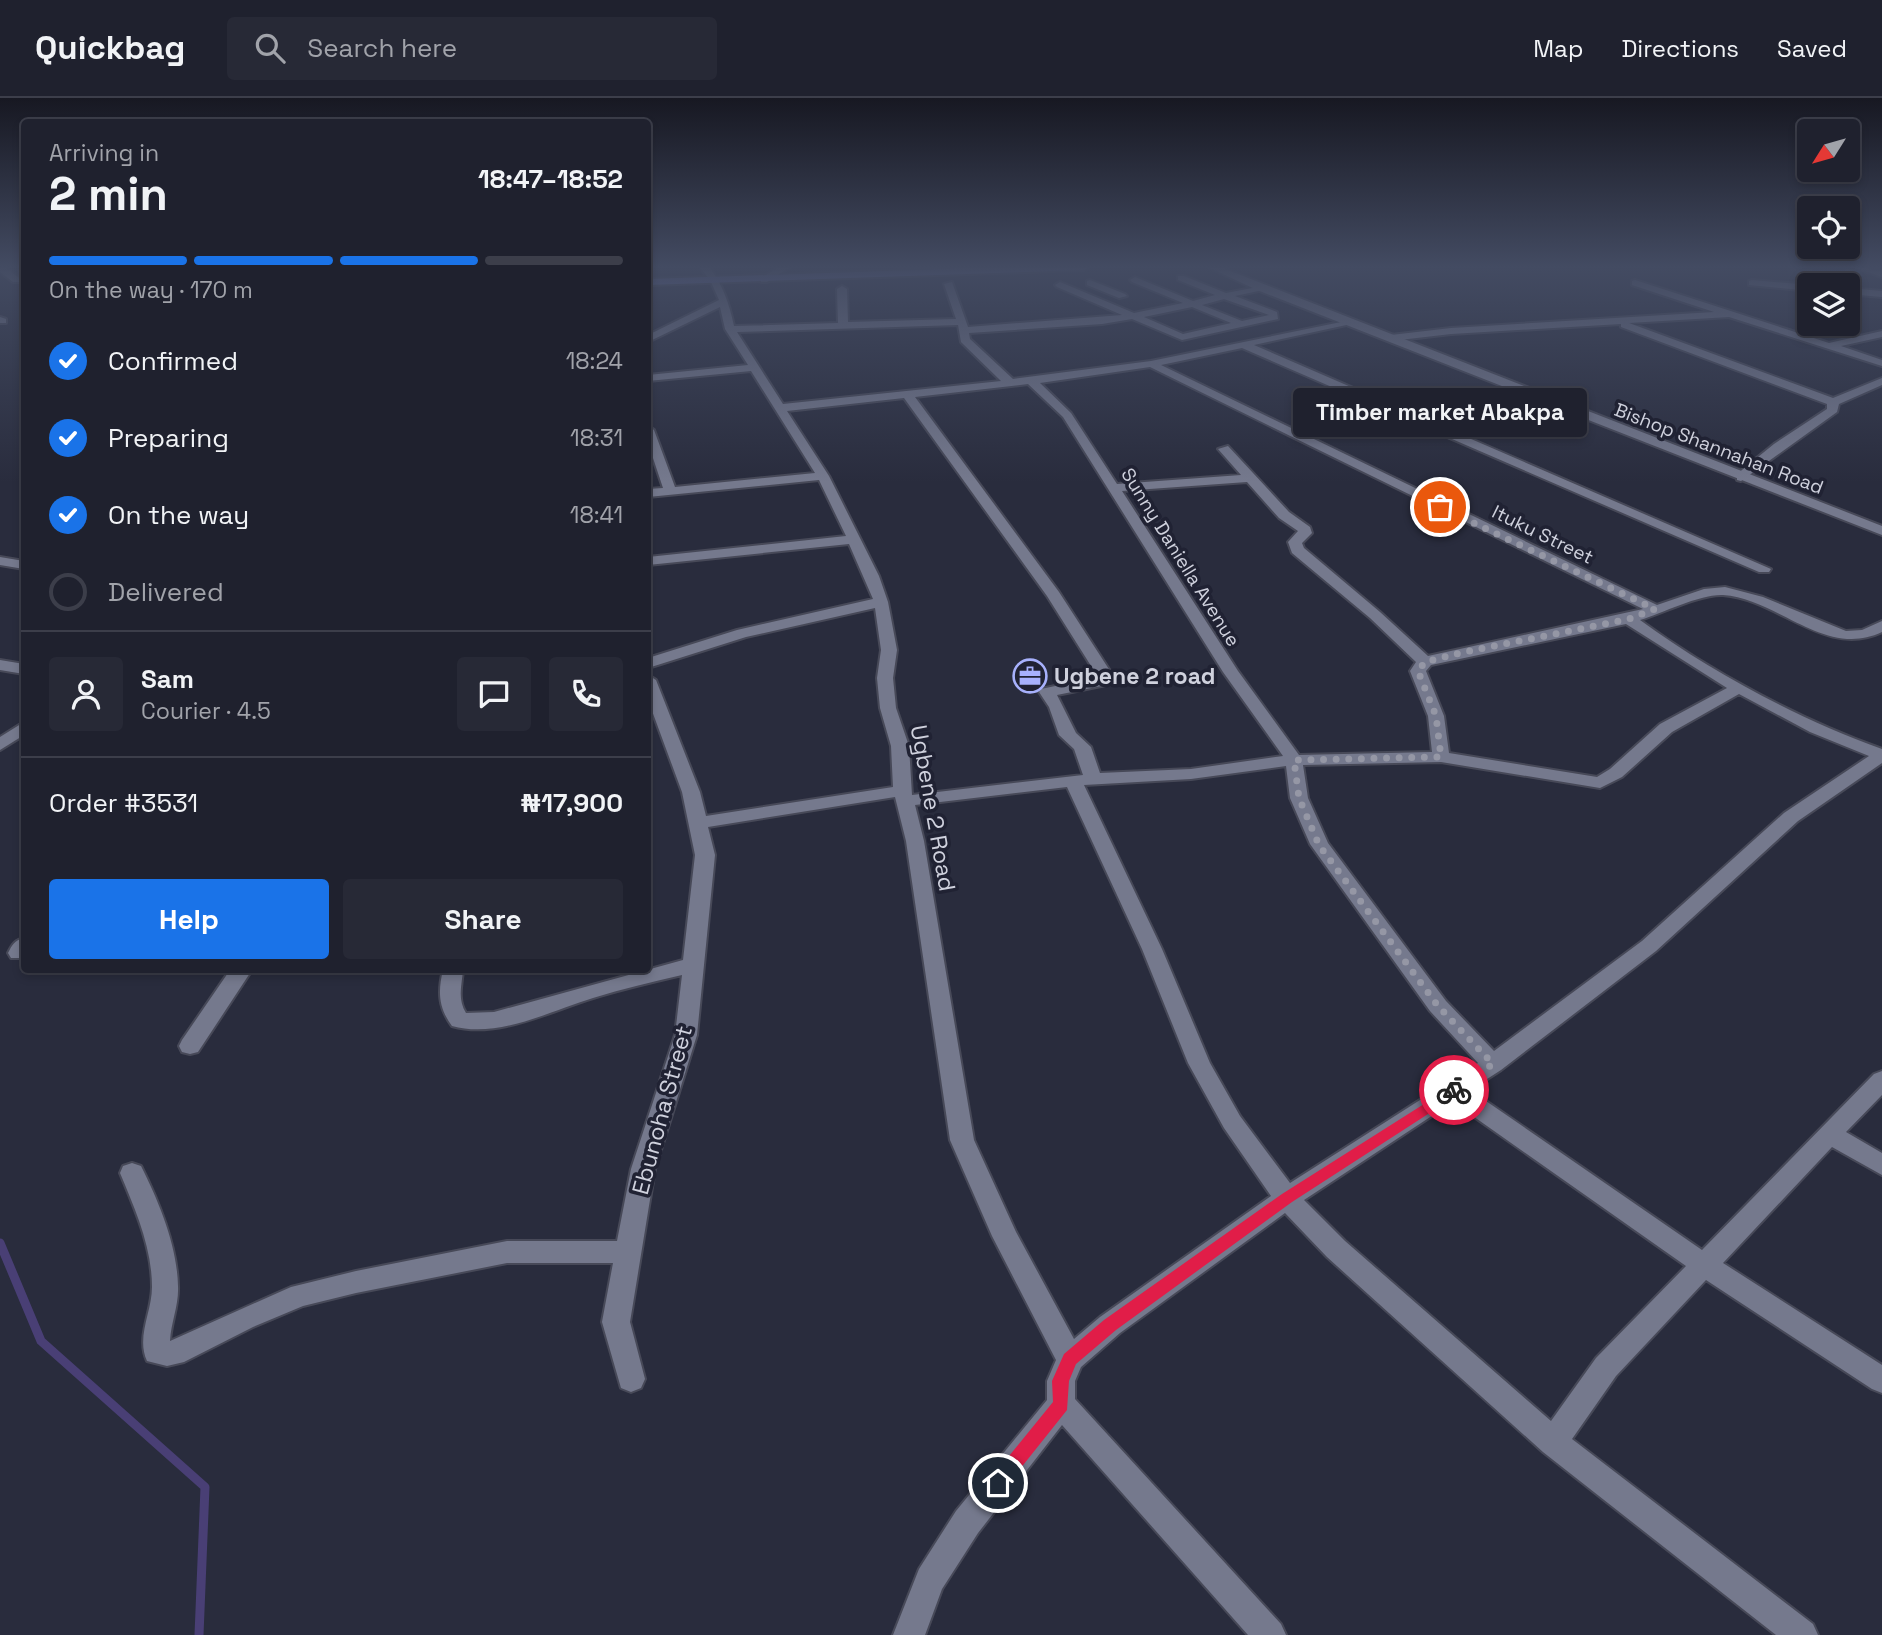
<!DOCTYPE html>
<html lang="en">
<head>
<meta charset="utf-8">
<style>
	body { margin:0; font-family:"Space Grotesk",sans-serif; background:#272936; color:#f1f3f6; height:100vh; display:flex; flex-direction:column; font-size:26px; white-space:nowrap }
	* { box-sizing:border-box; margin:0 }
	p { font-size:23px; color:#a1a3aa }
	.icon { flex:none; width:38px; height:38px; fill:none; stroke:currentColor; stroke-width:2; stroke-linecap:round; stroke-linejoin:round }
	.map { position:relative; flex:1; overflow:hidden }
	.side { position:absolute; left:21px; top:21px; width:630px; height:854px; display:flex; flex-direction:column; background:#1f212e; border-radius:7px; box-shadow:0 4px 10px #0003,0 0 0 2px #3c3e4a }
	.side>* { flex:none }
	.needle { width:46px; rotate:233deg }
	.controls { position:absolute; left:1797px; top:21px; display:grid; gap:14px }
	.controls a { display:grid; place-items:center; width:63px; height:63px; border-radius:7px; background:#1f212e; box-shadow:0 4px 10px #0003,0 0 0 2px #3c3e4a; font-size:35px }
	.pin { position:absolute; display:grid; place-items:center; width:60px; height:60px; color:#fff; margin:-30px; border:4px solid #fff; border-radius:50%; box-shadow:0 2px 7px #0007 }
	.courier { position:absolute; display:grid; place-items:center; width:70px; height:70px; margin:-35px; border:5px solid #e11d48; border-radius:50%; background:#fff; color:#222; box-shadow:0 2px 9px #0007 }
	.bubble { position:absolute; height:49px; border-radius:7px; background:#1f212e; box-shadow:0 4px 10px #0003,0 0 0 2px #3c3e4a; font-size:23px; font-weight:700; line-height:49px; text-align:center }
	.overview em { font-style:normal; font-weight:700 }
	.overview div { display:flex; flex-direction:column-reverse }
	.overview { display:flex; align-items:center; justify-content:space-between; height:119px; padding:0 28px }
	h1 { font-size:46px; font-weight:700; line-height:52px }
	.bar { display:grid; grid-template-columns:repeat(4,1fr); gap:10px 7px; align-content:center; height:84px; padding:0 28px }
	.bar i { height:9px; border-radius:5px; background:#3c3e4a }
	.bar .current { background:#1a73e8 }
	.bar p { grid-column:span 4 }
	.line { display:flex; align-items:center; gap:18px; padding:0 28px; border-top:2px solid #3c3e4a }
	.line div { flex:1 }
	.round { display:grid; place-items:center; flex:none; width:74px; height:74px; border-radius:7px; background:#272936 }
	ol { padding:0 28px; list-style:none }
	li { display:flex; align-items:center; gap:21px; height:77px }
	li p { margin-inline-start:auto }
	li .icon { padding:7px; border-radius:50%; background:#1a73e8; color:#fff; stroke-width:4 }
	li:last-child { color:#a1a3aa }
	li i { width:38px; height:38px; border:4px solid #3c3e4a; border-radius:50% }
	.action { display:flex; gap:14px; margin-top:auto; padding:14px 28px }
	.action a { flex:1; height:80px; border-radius:7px; background:#1a73e8; color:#fff; font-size:28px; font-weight:700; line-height:80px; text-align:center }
	.action a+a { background:#272936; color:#f1f3f6 }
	header { display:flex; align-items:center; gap:42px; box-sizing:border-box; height:98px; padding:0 35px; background:#1f212e; border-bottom:2px solid #3c3e4a }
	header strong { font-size:33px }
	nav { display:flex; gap:38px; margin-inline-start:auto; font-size:24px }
	.search { width:490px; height:63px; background:#272936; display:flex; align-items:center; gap:18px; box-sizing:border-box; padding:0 24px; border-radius:7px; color:#a1a3aa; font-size:26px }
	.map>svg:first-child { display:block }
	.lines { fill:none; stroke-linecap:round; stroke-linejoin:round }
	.stream { stroke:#493f75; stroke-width:9 }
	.minor-casing { stroke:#474958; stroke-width:4 }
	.secondary-casing { stroke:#474958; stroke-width:4 }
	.primary-casing { stroke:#474958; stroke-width:4 }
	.minor { fill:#75798d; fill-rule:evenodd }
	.secondary { fill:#75798d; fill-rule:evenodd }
	.primary { fill:#767dc4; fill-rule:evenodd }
	.route { fill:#e11d48 }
	.done { stroke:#9597a5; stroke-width:7; stroke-dasharray:0 12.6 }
	.labels { text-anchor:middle; stroke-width:7; stroke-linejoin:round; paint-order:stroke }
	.far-street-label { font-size:19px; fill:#cfd1dd; stroke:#202233 }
	.poi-label { font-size:23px; font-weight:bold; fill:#cfd1dd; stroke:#202233; text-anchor:start }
	.street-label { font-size:23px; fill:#cfd1dd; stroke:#202233 }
</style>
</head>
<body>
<header>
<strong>Quickbag</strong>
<div class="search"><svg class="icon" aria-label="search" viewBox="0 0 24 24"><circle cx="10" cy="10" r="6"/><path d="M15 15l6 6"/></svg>Search here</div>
<nav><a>Map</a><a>Directions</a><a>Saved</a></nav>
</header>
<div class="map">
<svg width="1882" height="1537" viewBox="0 0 1882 1537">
	<rect width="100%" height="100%" fill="#292c3d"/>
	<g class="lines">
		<path class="stream" d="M0 1145 41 1243 205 1389 199 1537"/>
		<defs>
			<path id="minor" d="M0 169H5L19 180V184H13L0 174Z
				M700 169H709C723 187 729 205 734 228L838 225 837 191 842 188 847 191 848 224 956 221 944 186 952 184 968 229 1122 217 1057 189 1055 187 1060 184 1134 215 1183 205 1132 184 1130 182 1135 179 1193 203 1215 197 1178 182V178H1184L1226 195 1263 188V192L1235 198 1277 214 1278 221 1182 242 1132 221 1102 226 969 235 970 241 1013 281 1151 263 1351 222V226L1254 247 1771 471 1769 474H1759L1242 250 1161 267 1657 507 1704 491 1725 489 1763 499 1846 533 1862 532 1882 523V534C1825 561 1779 501 1723 497 1700 496 1663 515 1640 522 1711 574 1799 621 1882 651V665L1798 723 1656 853 1501 972 1470 992 1702 1152 1874 976 1882 973V997L1846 1034 1882 1055V1077L1832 1049 1723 1165 1882 1267V1295L1872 1291 1706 1182 1616 1278 1572 1341 1813 1526 1818 1537H1776L1543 1354 1327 1159 1285 1115 1120 1235 1081 1269 1075 1283V1301L1281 1526 1286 1537H1248L1062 1327 978 1435 942 1491 925 1537H893L919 1471 956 1413 1047 1302V1283L1056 1262 992 1138 950 1042 906 743 895 699 708 729 715 757 697 937 655 1071 630 1224 645 1281 641 1290 631 1294 621 1290 602 1224 613 1165H507L356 1195 303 1208 253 1229 184 1264 167 1268 147 1263C136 1239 152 1214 152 1189 152 1149 135 1111 120 1075L123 1068 132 1065 141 1068C159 1104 177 1147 178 1188 179 1207 171 1224 170 1243L291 1189 356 1173 507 1143H617L631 1071 675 937 682 877C652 884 622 891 593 900 550 913 498 941 452 928 438 909 438 893 443 872H463C462 886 457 901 466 915L494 914 683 862 695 757 682 694 648 602V577L656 582 700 694 706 718 893 689 891 648 880 610 877 580 881 552 875 510 746 539 648 570V560L737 532 873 501 849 446 648 467V459L846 438 819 382 648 399V391L663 390 648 345V328L654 332 675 389 815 375 751 273 648 283V277L748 267 725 231 720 209 648 244V237L719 202 711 184ZM1224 201 1269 217 1242 223 1202 207ZM1192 209 1231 225 1183 236 1144 219ZM958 227 961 244 1001 283 783 306 737 234ZM1150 269 1643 511 1428 558 1380 514 1304 450 1302 445 1312 435 1310 429 1289 414 1228 348 1218 351 1241 377 1117 386 1071 315 1040 285ZM1028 286 1063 319 1223 574 1283 658 1191 671 1100 675 1091 649 1076 635 1057 597 1111 586 1114 579 1059 494 915 299ZM904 300 1047 498 1098 579 1041 591 1039 594 1049 609 1059 637 1074 651 1083 677 912 697 909 648 896 610 893 580 897 552 888 504 879 478 829 378 787 313ZM1247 384 1279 420 1298 433 1288 444 1292 455 1370 520 1416 564 1410 573 1428 618 1432 654 1299 657 1238 573 1122 393ZM1626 526 1727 590 1660 626 1610 671 1597 679 1449 655 1444 618 1426 573 1431 567ZM1739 596 1810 634 1869 658 1784 715 1642 843 1494 953 1446 903 1328 745 1308 700 1303 667 1441 664 1600 690 1622 679 1672 634ZM1286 668 1290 700 1310 746 1430 913 1478 965 1290 1085 1240 1018 1210 965 1162 851 1084 687 1191 681ZM1067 689 1142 851 1188 965 1224 1030 1271 1098 1100 1219 1074 1241 1016 1134 974 1042 924 743 915 707ZM1453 1004 1686 1168 1596 1260 1551 1323 1345 1143 1304 1102Z
				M779 169H790L767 184H761V180Z
				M1858 169 1882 173V179L1859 171Z
				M1090 182 1125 196 1127 198 1119 200 1087 187V183Z
				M1635 182 1829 245 1882 233V239L1841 248 1882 262V268L1729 219 1629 225 1833 300 1882 280V287L1839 306 1837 314 1741 383 1737 382V376L1774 346 1827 311V306L1621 229V226L1451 236 1391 243 1386 240 1391 237 1451 230 1714 214 1632 187V183Z
				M1752 182 1810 187V193L1749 187V183Z
				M1848 190 1882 193V199L1848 196Z
				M0 219 6 221V225H0Z
				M0 459 24 463V471L0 467Z
				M0 562 24 566V576L0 572Z
				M24 624V637L0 652V639Z
				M24 840V860H11L8 855C12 847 15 842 24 840Z
				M230 872H252L198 954 190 956 182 954 179 948 182 942Z"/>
			<path id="secondary" d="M1208 169H1220L1882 428V437L1257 192Z"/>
			<path id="primary" d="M1003 169H1088L1084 172 648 187V181Z"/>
		</defs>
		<use href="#minor" class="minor-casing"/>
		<use href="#secondary" class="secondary-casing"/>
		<use href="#primary" class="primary-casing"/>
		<use href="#minor" class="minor"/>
		<use href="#secondary" class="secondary"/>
		<use href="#primary" class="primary"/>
	</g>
	<linearGradient id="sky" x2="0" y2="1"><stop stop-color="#171822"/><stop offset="0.44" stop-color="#434b62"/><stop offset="1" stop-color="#434b62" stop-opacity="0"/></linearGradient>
	<rect width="1882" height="384" fill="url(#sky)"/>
	<path class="route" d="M1454 987 1461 992 1459 996 1292 1104 1116 1232 1076 1266 1069 1283 1067 1312 1004 1391 998 1394 992 1391 989 1385 992 1379 1053 1304 1052 1283 1064 1256 1104 1222 1282 1096Z"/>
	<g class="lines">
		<path class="done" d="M1440 409 1655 511 1629 521 1460 555 1425 564 1418 573 1436 618 1441 659 1294 662 1299 700 1319 747 1438 908 1493 966 1454 992"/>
	</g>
	<defs>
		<symbol id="office-ring" viewBox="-11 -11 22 22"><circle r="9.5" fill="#202233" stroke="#a7b1fc" stroke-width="1.5"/><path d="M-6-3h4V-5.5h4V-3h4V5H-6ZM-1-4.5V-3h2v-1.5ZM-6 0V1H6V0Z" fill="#a7b1fc"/></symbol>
	</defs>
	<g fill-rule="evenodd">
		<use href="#office-ring" x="1011" y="559" width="38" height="38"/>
	</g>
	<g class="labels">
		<g class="far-street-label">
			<text transform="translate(1719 350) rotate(21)" y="7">Bishop Shannahan Road</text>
			<text transform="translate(1543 436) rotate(26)" y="7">Ituku Street</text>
			<text transform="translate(1181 459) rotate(58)" y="7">Sunny Daniella Avenue</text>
		</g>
		<g class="poi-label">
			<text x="1054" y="586">Ugbene 2 road</text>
		</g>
		<g class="street-label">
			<text transform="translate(933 710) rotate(80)" y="8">Ugbene 2 Road</text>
			<text transform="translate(662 1012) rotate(-75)" y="8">Ebunoha Street</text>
		</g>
	</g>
</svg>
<div class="controls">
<a><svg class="needle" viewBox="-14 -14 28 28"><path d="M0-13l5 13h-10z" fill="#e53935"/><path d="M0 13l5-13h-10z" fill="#a1a3aa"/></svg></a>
<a><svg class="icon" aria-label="locate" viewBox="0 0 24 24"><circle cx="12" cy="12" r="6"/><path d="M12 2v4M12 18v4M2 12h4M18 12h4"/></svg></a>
<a><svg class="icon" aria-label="layers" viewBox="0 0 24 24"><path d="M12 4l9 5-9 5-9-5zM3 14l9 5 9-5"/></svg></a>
</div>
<div class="pin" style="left:1440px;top:409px;background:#ea580c"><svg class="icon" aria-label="bag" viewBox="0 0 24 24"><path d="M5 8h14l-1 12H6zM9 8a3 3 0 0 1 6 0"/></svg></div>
<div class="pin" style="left:998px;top:1385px;background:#1f2937"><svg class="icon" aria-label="home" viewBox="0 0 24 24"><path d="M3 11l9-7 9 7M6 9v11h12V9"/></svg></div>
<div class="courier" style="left:1454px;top:992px"><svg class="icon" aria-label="bike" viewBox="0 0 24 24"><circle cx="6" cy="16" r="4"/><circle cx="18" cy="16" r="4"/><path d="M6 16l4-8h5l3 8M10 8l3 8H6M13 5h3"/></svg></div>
<div class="bubble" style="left:1293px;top:290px;width:294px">Timber market Abakpa</div>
<section class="side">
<div class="overview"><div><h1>2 min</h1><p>Arriving in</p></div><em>18:47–18:52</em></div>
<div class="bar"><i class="current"></i><i class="current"></i><i class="current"></i><i></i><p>On the way · 170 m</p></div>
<ol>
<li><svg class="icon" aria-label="check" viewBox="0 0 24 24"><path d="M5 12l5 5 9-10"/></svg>Confirmed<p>18:24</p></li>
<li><svg class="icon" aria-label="check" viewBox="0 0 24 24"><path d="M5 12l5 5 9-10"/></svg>Preparing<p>18:31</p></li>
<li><svg class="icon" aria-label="check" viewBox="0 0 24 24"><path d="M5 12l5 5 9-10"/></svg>On the way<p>18:41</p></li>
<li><i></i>Delivered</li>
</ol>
<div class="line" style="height:126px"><a class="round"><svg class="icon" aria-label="person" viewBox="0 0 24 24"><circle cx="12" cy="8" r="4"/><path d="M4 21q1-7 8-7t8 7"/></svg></a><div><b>Sam</b><p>Courier · 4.5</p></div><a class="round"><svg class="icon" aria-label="chat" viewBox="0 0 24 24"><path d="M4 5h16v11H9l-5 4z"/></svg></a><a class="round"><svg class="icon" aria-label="phone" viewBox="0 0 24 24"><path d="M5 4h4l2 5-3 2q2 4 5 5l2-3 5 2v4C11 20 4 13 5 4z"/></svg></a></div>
<div class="line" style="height:91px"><div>Order #3531</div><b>₦17,900</b></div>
<div class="action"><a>Help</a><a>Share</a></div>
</section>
</div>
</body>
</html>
